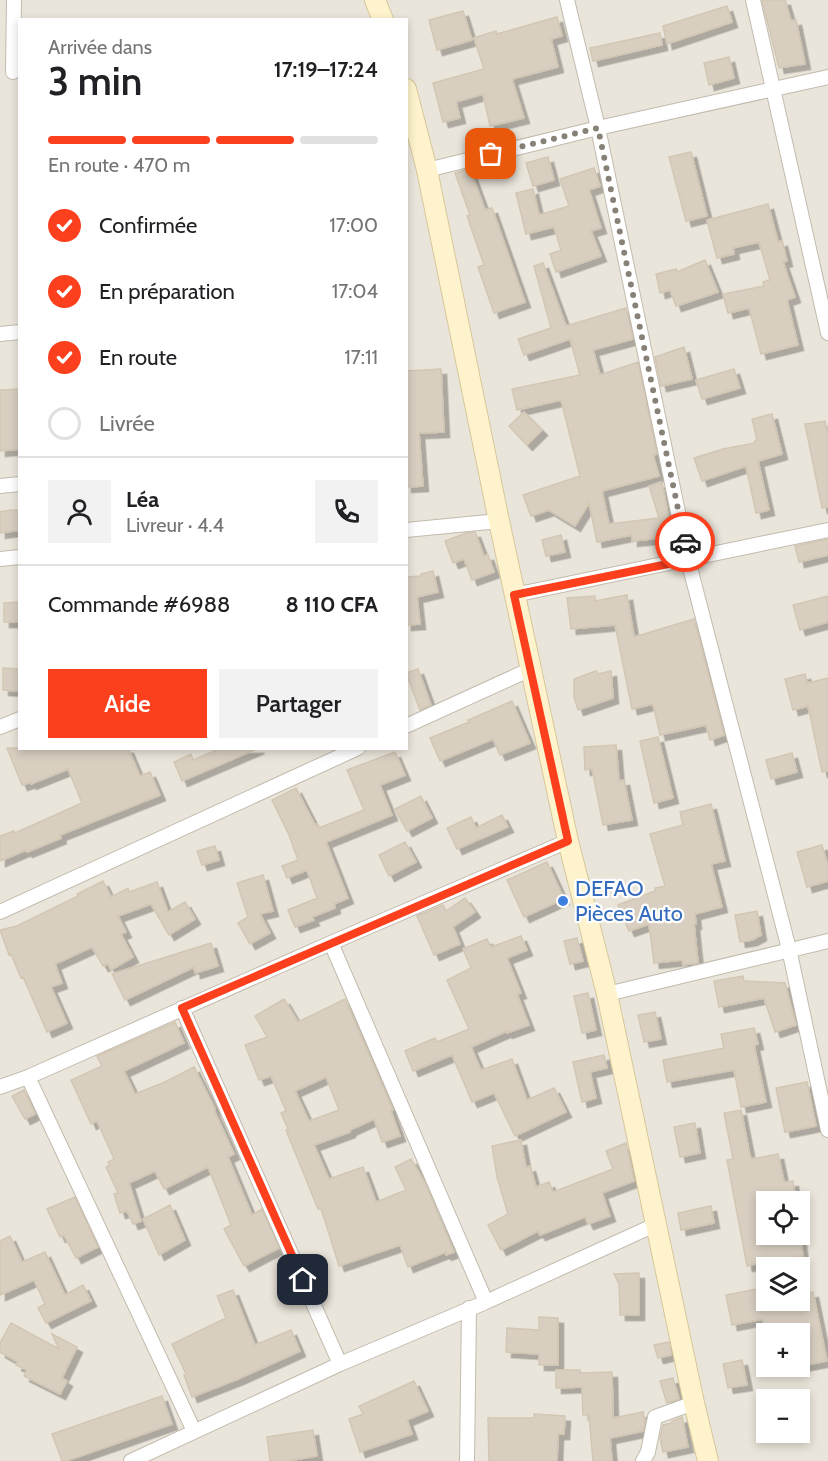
<!DOCTYPE html>
<html lang="fr">
<head>
<meta charset="utf-8">
<style>
	body { margin:0; font-family:Cabin,sans-serif; background:#f2f2f2; color:#202124; height:100vh; display:flex; flex-direction:column; font-size:22px; white-space:nowrap }
	* { box-sizing:border-box; margin:0 }
	p { font-size:20px; color:#757577 }
	.icon { flex:none; width:33px; height:33px; fill:none; stroke:currentColor; stroke-width:2; stroke-linecap:round; stroke-linejoin:round }
	.map { position:relative; flex:1; overflow:hidden }
	.side { position:absolute; left:18px; top:18px; width:390px; height:732px; display:flex; flex-direction:column; background:#fff; border-radius:0px; box-shadow:0 3px 9px #0003 }
	.side>* { flex:none }
	.fabs { position:absolute; left:756px; top:1191px; display:grid; gap:12px }
	.fabs a { display:grid; place-items:center; width:54px; height:54px; border-radius:0px; background:#fff; box-shadow:0 3px 9px #0003; font-size:30px }
	.pin { position:absolute; display:grid; place-items:center; width:51px; height:51px; color:#fff; margin:-26px; border-radius:12px; box-shadow:0 3px 9px #0006 }
	.courier { position:absolute; display:grid; place-items:center; width:60px; height:60px; margin:-30px; border:4px solid #fc3f1d; border-radius:50%; background:#fff; color:#222; box-shadow:0 2px 8px #0007 }
	.overview em { font-style:normal; font-weight:600 }
	.overview div { display:flex; flex-direction:column-reverse }
	.overview { display:flex; align-items:center; justify-content:space-between; height:102px; padding:0 30px }
	h1 { font-size:39px; font-weight:600; line-height:45px }
	.bar { display:grid; grid-template-columns:repeat(4,1fr); gap:9px 6px; align-content:center; height:72px; padding:0 30px }
	.bar i { height:8px; border-radius:4px; background:#e0e0e0 }
	.bar .on { background:#fc3f1d }
	.bar p { grid-column:span 4 }
	.line { display:flex; align-items:center; gap:15px; padding:0 30px; border-top:2px solid #e0e0e0 }
	.line div { flex:1 }
	.round { display:grid; place-items:center; flex:none; width:63px; height:63px; border-radius:0px; background:#f2f2f2 }
	ol { padding:0 30px; list-style:none }
	li { display:flex; align-items:center; gap:18px; height:66px }
	li p { margin-inline-start:auto }
	li .icon { padding:6px; border-radius:50%; background:#fc3f1d; color:#fff; stroke-width:4 }
	li:last-child { color:#757577 }
	li i { width:33px; height:33px; border:3px solid #e0e0e0; border-radius:50% }
	.primary-button { display:flex; gap:12px; margin-top:auto; padding:12px 30px }
	.primary-button a { flex:1; height:69px; border-radius:0px; background:#fc3f1d; color:#fff; font-size:24px; font-weight:600; line-height:69px; text-align:center }
	.primary-button a+a { background:#f2f2f2; color:#202124 }
	.map>svg:first-child { display:block }
	.residential { fill:#eae5da; fill-rule:evenodd }
	.building { fill:#d8cfc1; stroke:#d3c7b4; stroke-width:1.5; fill-rule:evenodd; filter:url(#shadow) }
	.lines { fill:none; stroke-linecap:round; stroke-linejoin:round }
	.street-casing { stroke:#c2bbae; stroke-width:16 }
	.secondary-casing { stroke:#d6c79b; stroke-width:22 }
	.street { stroke:#fff; stroke-width:14 }
	.secondary { stroke:#fff3cd; stroke-width:20 }
	.done { stroke:#878178; stroke-width:6; stroke-dasharray:0 10.8 }
	.route { stroke:#fc3f1d; stroke-width:8 }
	.shop-dot { fill:#3f7fe0; stroke:#fff; stroke-width:2 }
	.labels { text-anchor:middle; stroke-width:4.5; stroke-linejoin:round; paint-order:stroke }
	.shop-label { font-size:22px; fill:#366cbe; stroke:#fff; text-anchor:start }
</style>
</head>
<body>
<div class="map">
<svg width="828" height="1461" viewBox="0 0 828 1461">
	<defs>
		<filter id="shadow"><feDropShadow dx="5.5" dy="5.5" stdDeviation="0" flood-color="#0004"/></filter>
	</defs>
	<rect width="100%" height="100%" fill="#f6f3ec"/>
	<path class="residential" d="M0 0H828V1461H0ZM20 20H406V748H20ZM766 1202H800V1234H766ZM766 1268H800V1300H766ZM766 1334H800V1366H766ZM766 1400H800V1432H766Z"/>
	<path class="building" d="M762 0H785L791 21 796 20 805 64 779 68Z
		M727 6 732 22 667 44 663 26Z
		M463 11 472 40 437 50 429 20Z
		M557 17 562 36 551 39 558 67 512 79 524 118 490 126 483 94 456 102 460 118 443 122 433 83 484 69 474 38 496 31 497 34Z
		M660 33 662 45 593 61 590 48Z
		M729 57 734 78 709 85 704 63Z
		M691 152 707 216 686 221 669 157Z
		M548 157 554 180 533 186 526 163Z
		M594 168 600 186 589 190 601 228 591 231 601 256 556 272 550 254 561 250 554 227 526 234 516 193 533 189 539 215 569 206 560 179Z
		M470 169 485 210 492 208 525 302 494 313 478 267 484 265 467 216 470 215 455 173Z
		M768 204 778 242 782 241 787 261 783 262 795 297 787 300 798 345 761 354 749 308 728 313 723 294 764 286 763 282 770 280 759 242 733 248 734 254 717 258 707 220Z
		M705 260 718 292 676 306 670 290 660 293 656 274 676 269 677 272Z
		M543 263 566 326 626 308 633 339 593 350 600 375 638 362 657 454 653 455 659 476 602 491 609 524 659 518 649 486 662 482 672 537 632 541V535L597 542 589 503 575 526 549 510 531 516 523 495 580 476 561 400 517 410 512 389 580 375 570 339 524 355 518 339 551 328 534 266Z
		M684 347 692 379 661 386 655 357Z
		M441 369 444 432 419 433 423 486 406 487V371Z
		M734 369 740 388 702 399 696 380Z
		M20 389V449L0 451V390Z
		M524 412 542 430 527 445 509 426Z
		M772 414 782 454 758 461 769 510 756 513 746 466 702 481 694 458 723 449 755 443V441L757 440 752 419Z
		M825 421 828 436V507L822 508 805 424Z
		M11 510H20V530L0 533V512Z
		M475 532 484 556 488 555 494 572 472 580 464 559 453 563 445 541 466 533Z
		M561 535 565 552 546 556 542 540Z
		M828 539V555L799 562 795 546Z
		M433 571 438 592 417 597 420 624 406 625V577L421 576V574Z
		M627 595 634 637 694 619 724 735 710 740 706 725 660 735 653 704 632 709 615 625 571 629 567 598 595 596V601Z
		M828 596V622L800 630 793 605Z
		M20 602V622H4V603Z
		M3 668 20 669V691L3 690Z
		M418 669 431 705 420 710 406 673Z
		M596 671 598 674 611 671 613 698 578 710 574 697V679Z
		M805 674 807 683 828 678V771L822 772 808 706 793 710 785 679Z
		M512 701 530 743 500 755 493 739 440 761 430 738 469 722 468 720Z
		M658 737 673 798 654 803 640 741Z
		M616 745 619 781 624 780 632 820 603 825 592 769 585 770 584 747Z
		M7 748H128L140 776 150 772 160 795 60 835 61 838 27 852 26 850 0 861V836L14 831 15 833 82 803 68 769 31 784V782L22 785Z
		M221 748H259L182 781 174 762 191 754 193 760Z
		M395 752 405 775 380 785 392 815 326 842 348 898 334 904 335 908 312 917 314 920 295 927 288 910 317 898 307 870 287 878 282 866 298 860 289 835 272 800 296 788 315 825 317 824 319 828 364 810 347 770Z
		M792 753 797 772 771 779 766 760Z
		M421 796 432 818 407 831 395 809Z
		M711 804 725 861 711 864 722 907 695 914 696 924H694L698 963 683 965 682 960 654 963 649 924 629 931 618 905 655 891V888L665 886 650 834 683 825 680 812Z
		M502 815 508 827 457 849 447 828 471 817 476 828Z
		M405 842 416 862 389 876 379 855Z
		M822 845 828 866V881L807 887 797 852Z
		M215 846 219 860 202 865 197 851Z
		M547 862 564 899 524 917 507 880Z
		M263 875 273 911 260 914 270 933 250 944 238 923 248 917 237 883Z
		M103 881 111 897 128 888 129 892 157 882 168 912 185 902 195 919 169 935 151 904 118 916 126 932 121 934 133 957 111 970 108 964 103 966 92 947 55 964 62 983 51 987 67 1023 47 1032 23 977 21 978 11 954 9 955 0 930 17 926 78 896 77 894Z
		M465 898 475 912 453 927 460 944 434 955 417 916 443 905 446 911Z
		M757 911 761 935 752 940 740 942 735 915Z
		M521 936 527 950 507 958 521 993 517 994 529 1025 507 1033V1031L471 1047 481 1070 512 1059 527 1100 554 1088 566 1112 515 1136 494 1093 472 1102 452 1055 413 1071 405 1051 435 1038 437 1042 469 1029 447 980 471 968 463 949 487 939 491 947Z
		M577 938 583 961 570 964 564 941Z
		M211 943 218 966 195 973 194 967 125 1000 112 974Z
		M743 976 744 981 785 983 796 1025 775 1032 764 998 719 1007 714 981Z
		M588 993 596 1030 582 1033 574 996Z
		M284 999 298 1022 345 999 393 1110 391 1111 400 1136 382 1142 374 1119 350 1130V1132L314 1145 329 1179 363 1167 376 1202 406 1190 395 1167 411 1159 425 1183 454 1252 446 1255V1252L408 1267 400 1245 339 1266 321 1208 318 1209 286 1130 288 1129 281 1113 286 1111 271 1076 259 1080 245 1045 267 1037 255 1016ZM326 1077 339 1110 309 1121 295 1091Z
		M655 1012 661 1039 644 1042 638 1015Z
		M175 1022 184 1043 124 1071 135 1094 165 1082 194 1067 215 1109 214 1110 234 1154 228 1157 252 1215 262 1209 279 1248 244 1266 224 1229 231 1225 208 1167 164 1189 155 1171 129 1183 141 1221 133 1224 127 1211 120 1213 114 1194 118 1193 106 1167 110 1165 108 1162 114 1159 97 1121 91 1124 71 1080 102 1066 97 1056Z
		M754 1028 758 1044 754 1045 766 1102 741 1107 734 1070 667 1082 663 1060 724 1048 721 1034Z
		M604 1055 607 1068 590 1072 596 1098 582 1102 573 1062Z
		M807 1082 816 1126 785 1132 776 1088Z
		M24 1090 35 1114 25 1119 12 1096Z
		M741 1110 750 1156 752 1159 778 1154 784 1182 793 1181 796 1202H766V1234H800L803 1256 771 1260 747 1266 727 1160 733 1159 724 1113Z
		M695 1123 700 1153 680 1157 674 1127Z
		M521 1140 526 1168 530 1166 536 1187 549 1182 553 1192 613 1169 606 1151 626 1143 634 1181 602 1193 610 1216 588 1224 585 1217 540 1235 538 1231 501 1250 488 1225 508 1214 497 1177 492 1146Z
		M75 1197 98 1247 76 1258 64 1235 60 1237 47 1209Z
		M170 1205 185 1240 159 1255 143 1219Z
		M711 1206 714 1223 681 1230 678 1213Z
		M10 1236 22 1262 45 1252 65 1295 83 1285 91 1301 46 1323 38 1308 45 1304 34 1280 0 1295V1241Z
		M639 1273V1315H620L619 1284 614 1274Z
		M762 1288 764 1300H800V1294L813 1292 827 1361 800 1366V1334H766L763 1319 732 1325 726 1295Z
		M233 1290 255 1345 291 1330 300 1351 238 1379 192 1397 184 1375 186 1374 172 1344 226 1318 217 1296Z
		M539 1317 558 1318V1365H539V1354L506 1352 507 1328 539 1330Z
		M11 1323 59 1349 52 1334 77 1347 62 1378 67 1381 60 1394 24 1376 27 1370 16 1365 18 1362 0 1352V1343Z
		M669 1342 671 1355 658 1358 654 1345Z
		M742 1360 747 1385 728 1388 723 1364Z
		M556 1370H580V1373L612 1372 613 1418 643 1412 645 1422 643 1431 610 1438 612 1461H593L589 1415H583L582 1387 556 1388Z
		M673 1378 679 1399 667 1403 660 1381Z
		M414 1381 428 1411 407 1420 412 1434 360 1452 349 1419 363 1414 359 1406Z
		M162 1396 172 1424 66 1461H62L52 1434Z
		M534 1414 565 1416 564 1434H558L557 1461H489L488 1418H534Z
		M682 1417 688 1447 663 1452 660 1438 663 1425 672 1423V1421Z
		M313 1430 317 1456 287 1461H270L267 1437Z"/>
	<g class="lines">
		<defs>
			<path id="street" d="M567 0 598 128 688 560 789 949 828 1130
				M753 0 828 333
				M13 72 14 0
				M427 170 598 128 828 77
				M0 334 20 332
				M0 486 20 484
				M406 530 499 521
				M0 559 20 557
				M514 595 828 530
				M406 726 531 669
				M0 727 20 719
				M0 912 358 748
				M331 943 486 1302
				M607 994 828 941
				M182 1008 340 1364
				M28 1077 194 1431
				M0 1087 28 1077 331 943 568 841
				M131 1461 340 1364 486 1302 657 1224
				M467 1461 469 1308
				M643 1461 648 1452 655 1417 694 1403"/>
			<path id="secondary" d="M375 0 383 20
				M406 89 427 170 499 521 568 841 607 994 694 1403 708 1461"/>
		</defs>
		<use href="#street" class="street-casing"/>
		<use href="#secondary" class="secondary-casing"/>
		<use href="#street" class="street"/>
		<use href="#secondary" class="secondary"/>
	</g>
	<g class="lines">
		<path class="done" d="M491 154 598 128 685 542"/>
		<path class="route" d="M303 1280 182 1008 568 841 514 595 688 560 685 542"/>
	</g>
	<circle class="shop-dot" cx="563" cy="901" r="6"/>
	<g class="labels">
		<g class="shop-label">
			<text x="575" y="896">DEFAO<tspan x="575" dy="25">Pièces Auto</tspan></text>
		</g>
	</g>
</svg>
<div class="fabs">
<a><svg class="icon" aria-label="locate" viewBox="0 0 24 24"><circle cx="12" cy="12" r="6"/><path d="M12 2v4M12 18v4M2 12h4M18 12h4"/></svg></a>
<a><svg class="icon" aria-label="layers" viewBox="0 0 24 24"><path d="M12 4l9 5-9 5-9-5zM3 14l9 5 9-5"/></svg></a>
<a>+</a>
<a>−</a>
</div>
<div class="pin" style="left:491px;top:154px;background:#ea580c"><svg class="icon" aria-label="bag" viewBox="0 0 24 24"><path d="M5 8h14l-1 12H6zM9 8a3 3 0 0 1 6 0"/></svg></div>
<div class="pin" style="left:303px;top:1280px;background:#1f2937"><svg class="icon" aria-label="home" viewBox="0 0 24 24"><path d="M3 11l9-7 9 7M6 9v11h12V9"/></svg></div>
<div class="courier" style="left:685px;top:542px"><svg class="icon" aria-label="car" viewBox="0 0 24 24"><path d="M5 17H2v-5l4-1 3-4h7l3 4 3 1v5h-3M9 17h6M6 11h13"/><circle cx="7" cy="17" r="2"/><circle cx="17" cy="17" r="2"/></svg></div>
<section class="side">
<div class="overview"><div><h1>3 min</h1><p>Arrivée dans</p></div><em>17:19–17:24</em></div>
<div class="bar"><i class="on"></i><i class="on"></i><i class="on"></i><i></i><p>En route · 470 m</p></div>
<ol>
<li><svg class="icon" aria-label="check" viewBox="0 0 24 24"><path d="M5 12l5 5 9-10"/></svg>Confirmée<p>17:00</p></li>
<li><svg class="icon" aria-label="check" viewBox="0 0 24 24"><path d="M5 12l5 5 9-10"/></svg>En préparation<p>17:04</p></li>
<li><svg class="icon" aria-label="check" viewBox="0 0 24 24"><path d="M5 12l5 5 9-10"/></svg>En route<p>17:11</p></li>
<li><i></i>Livrée</li>
</ol>
<div class="line" style="height:108px"><a class="round"><svg class="icon" aria-label="person" viewBox="0 0 24 24"><circle cx="12" cy="8" r="4"/><path d="M4 21q1-7 8-7t8 7"/></svg></a><div><b>Léa</b><p>Livreur · 4.4</p></div><a class="round"><svg class="icon" aria-label="phone" viewBox="0 0 24 24"><path d="M5 4h4l2 5-3 2q2 4 5 5l2-3 5 2v4C11 20 4 13 5 4z"/></svg></a></div>
<div class="line" style="height:78px"><div>Commande #6988</div><b>8 110 CFA</b></div>
<div class="primary-button"><a>Aide</a><a>Partager</a></div>
</section>
</div>
</body>
</html>
